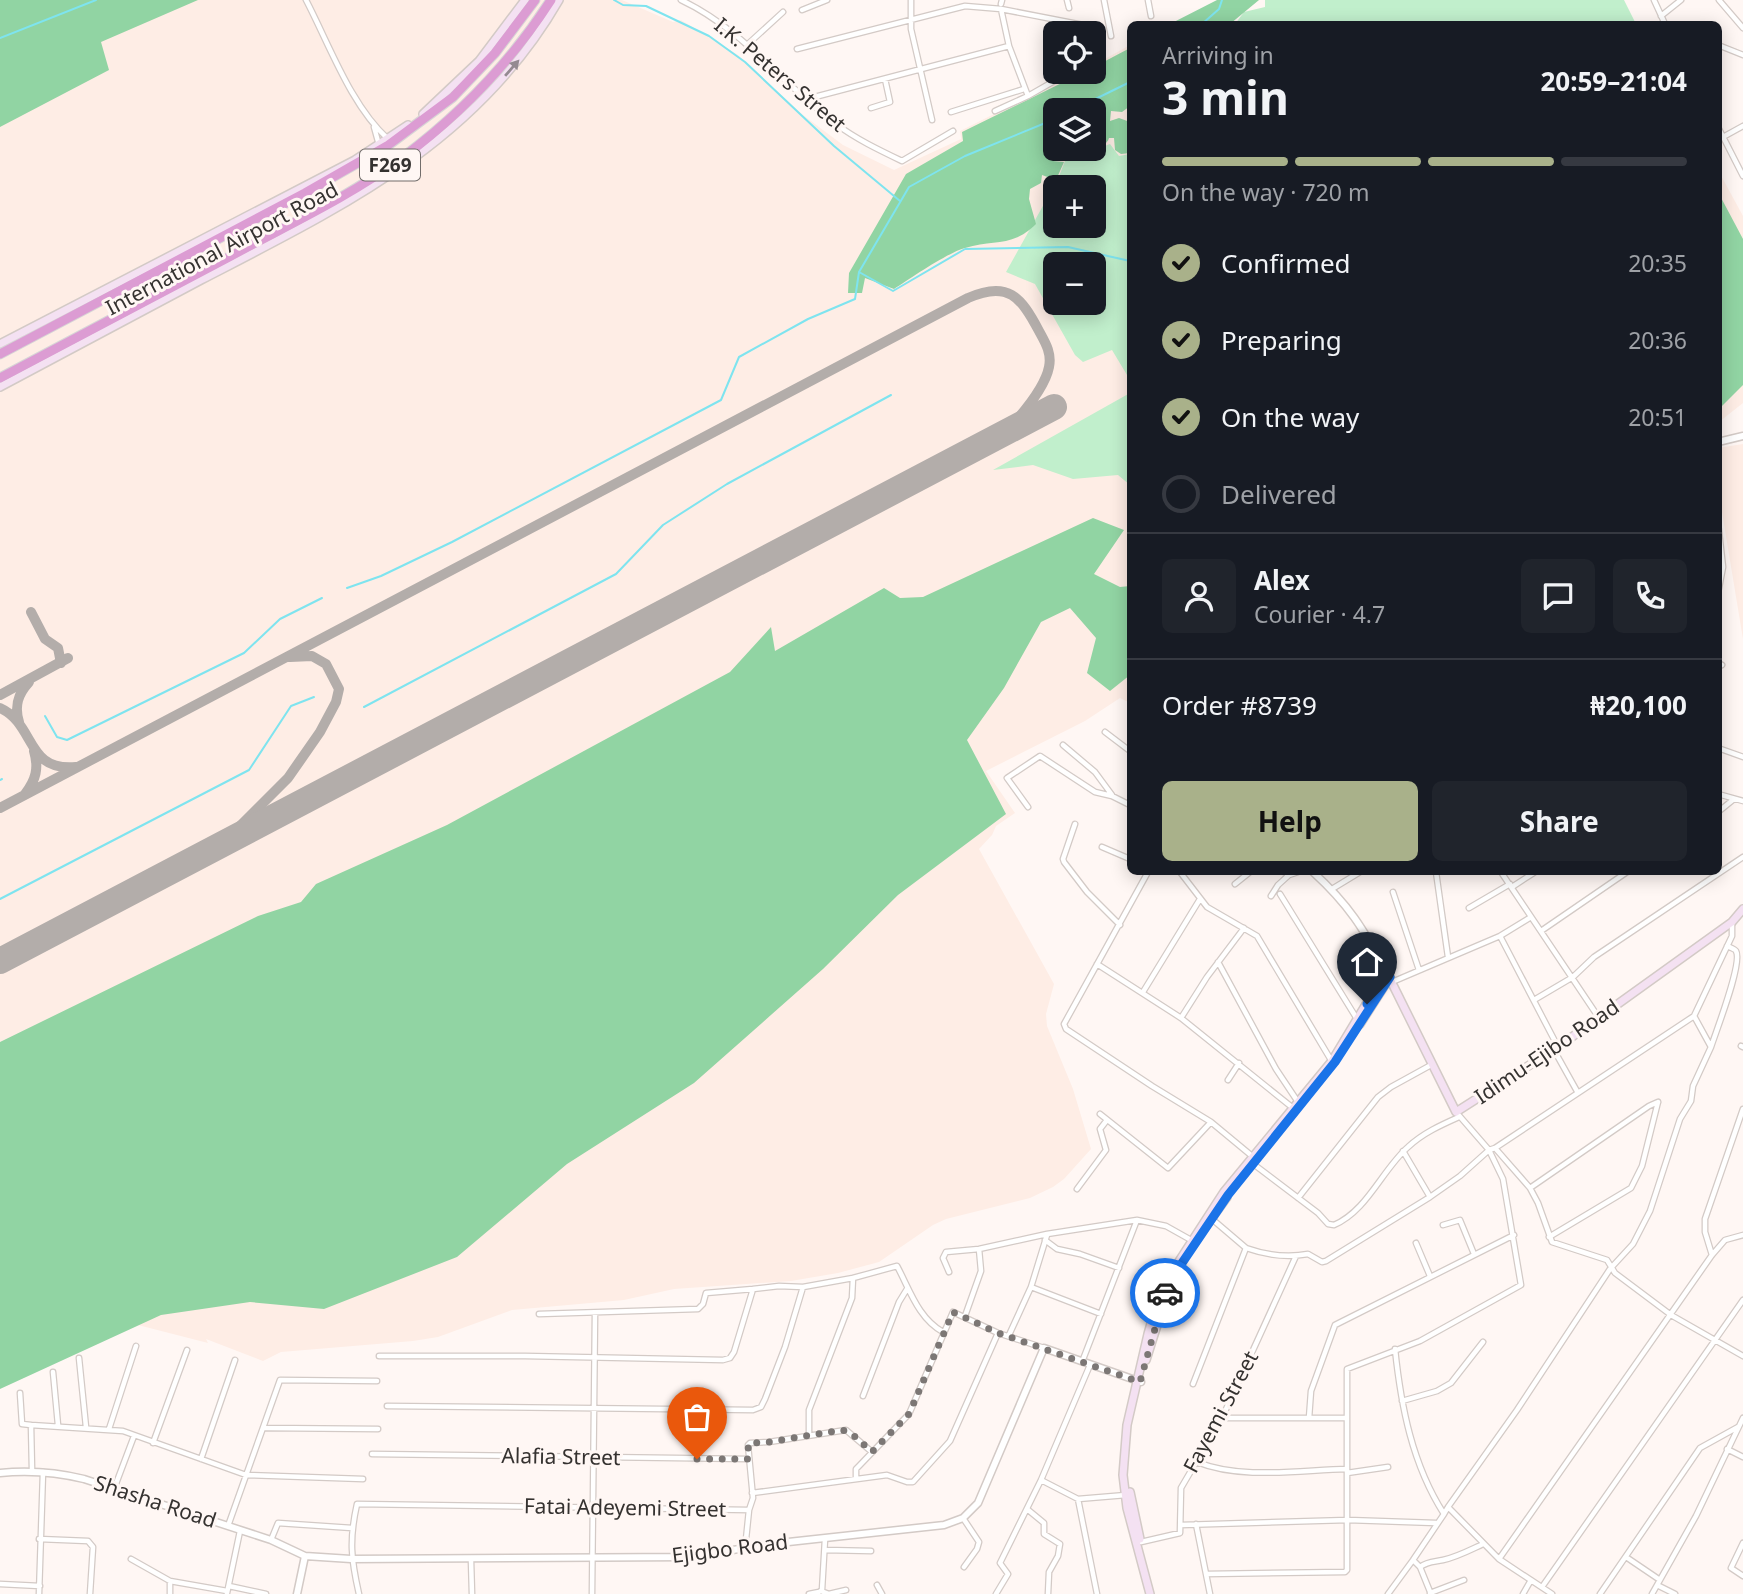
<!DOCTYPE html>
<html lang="en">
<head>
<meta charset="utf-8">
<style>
	body { margin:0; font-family:"Noto Sans",sans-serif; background:#20242c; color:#f1f3f6; height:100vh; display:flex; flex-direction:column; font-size:26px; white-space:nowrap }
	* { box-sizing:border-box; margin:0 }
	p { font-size:23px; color:#9ea1a6 }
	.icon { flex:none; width:38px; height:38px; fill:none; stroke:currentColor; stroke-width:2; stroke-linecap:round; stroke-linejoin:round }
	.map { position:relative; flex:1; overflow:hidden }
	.side { position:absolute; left:1127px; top:21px; width:595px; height:854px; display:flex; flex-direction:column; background:#171b24; border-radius:10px; box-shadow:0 4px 18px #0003 }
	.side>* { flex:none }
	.fabs { position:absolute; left:1043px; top:21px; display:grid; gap:14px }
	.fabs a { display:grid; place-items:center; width:63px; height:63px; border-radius:10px; background:#171b24; box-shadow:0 4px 18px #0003; font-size:35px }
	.pin { position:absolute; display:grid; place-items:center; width:60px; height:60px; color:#fff; margin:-72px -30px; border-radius:50% 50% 50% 0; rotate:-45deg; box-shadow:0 0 7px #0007 }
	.pin .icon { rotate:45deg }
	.courier { position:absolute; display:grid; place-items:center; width:70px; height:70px; margin:-35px; border:5px solid #1a73e8; border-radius:50%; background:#fff; color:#222; box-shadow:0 2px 9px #0007 }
	.summary em { font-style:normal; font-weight:700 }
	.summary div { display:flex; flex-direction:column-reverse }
	.summary { display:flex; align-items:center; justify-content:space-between; height:119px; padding:0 35px }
	h1 { font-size:46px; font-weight:700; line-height:52px }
	.bar { display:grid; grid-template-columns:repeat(4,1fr); gap:10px 7px; align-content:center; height:84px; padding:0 35px }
	.bar i { height:9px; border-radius:5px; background:#363941 }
	.bar .on { background:#a9b18a }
	.bar p { grid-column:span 4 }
	.line { display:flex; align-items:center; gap:18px; padding:0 35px; border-top:2px solid #363941 }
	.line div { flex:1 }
	.round { display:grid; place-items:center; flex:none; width:74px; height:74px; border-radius:10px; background:#20242c }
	ol { padding:0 35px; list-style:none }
	li { display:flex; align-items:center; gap:21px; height:77px }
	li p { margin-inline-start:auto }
	li .icon { padding:7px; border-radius:50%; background:#a9b18a; color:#111; stroke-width:4 }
	li:last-child { color:#9ea1a6 }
	li i { width:38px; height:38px; border:4px solid #363941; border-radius:50% }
	.button { display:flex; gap:14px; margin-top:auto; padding:14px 35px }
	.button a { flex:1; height:80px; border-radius:10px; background:#a9b18a; color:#111; font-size:28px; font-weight:700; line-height:80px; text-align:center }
	.button a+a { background:#20242c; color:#f1f3f6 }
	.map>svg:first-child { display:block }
	.built { fill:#feede5; fill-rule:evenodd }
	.green { fill:#c1efcc; fill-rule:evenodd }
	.forest { fill:#91d4a3 }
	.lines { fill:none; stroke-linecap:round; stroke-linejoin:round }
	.stream { stroke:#7ee4ef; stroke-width:2 }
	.taxiway { stroke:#b3adaa; stroke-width:10 }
	.runway { stroke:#b3adaa; stroke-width:26 }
	.minor-casing { stroke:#d3cac6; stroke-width:7 }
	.tertiary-casing { stroke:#d3cac6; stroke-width:9 }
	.secondary-casing { stroke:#d3cac6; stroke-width:10 }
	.motorway-casing { stroke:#d7d6d6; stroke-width:11 }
	.minor { stroke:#fff; stroke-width:4.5 }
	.tertiary { stroke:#fff; stroke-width:6 }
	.secondary { stroke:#f4e1f2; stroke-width:7 }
	.motorway { stroke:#dc9cd3; stroke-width:9 }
	.oneway { fill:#948a91 }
	.done { stroke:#7c7775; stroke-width:7; stroke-dasharray:0 12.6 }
	.route { stroke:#1a73e8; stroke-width:9 }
	.labels { text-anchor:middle; stroke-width:6; stroke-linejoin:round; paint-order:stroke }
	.shield { fill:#fff7f4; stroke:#726d6b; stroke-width:2 }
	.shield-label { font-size:19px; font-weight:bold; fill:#353230 }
	.street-label { font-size:21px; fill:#353230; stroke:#fff7f4 }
</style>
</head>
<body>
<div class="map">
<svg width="1743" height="1594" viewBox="0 0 1743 1594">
	<rect width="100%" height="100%" fill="#fff7f4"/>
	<path class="built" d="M0 0H622L673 22 681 20 701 32 738 55 803 115 843 145 894 170 961 139 960 131 1012 105 1082 72H1094V65L1130 45V701L1128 702 1120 698 1085 721 986 771 1015 813 996 826 992 835 979 849 1054 984 1046 1014 1047 1026 1073 1089 1091 1149 1064 1179 1053 1187 1030 1198 946 1219 933 1225 879 1262 838 1273 791 1281 674 1289 624 1300 512 1310 438 1337 413 1341 281 1352 263 1361 206 1339 208 1343 134 1324 0 1388ZM1055 110H1094V149H1055ZM1055 187H1094V226H1055ZM1055 264H1094V303H1055Z
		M1718 170 1743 216V403L1719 422Z
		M1743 444V639L1719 494 1718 448Z"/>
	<path class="green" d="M1265 0H1624L1636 24H1235L1244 12 1265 7Z
		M1110 144 1119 156 1130 154V380L1112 350 1083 362 1075 355 1035 284 1006 272 1058 179 1065 161 1062 149H1096ZM1055 187H1094V226H1055ZM1055 264H1094V303H1055Z
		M1130 393V485L1118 475 1073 479 1033 465 993 470Z"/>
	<path class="forest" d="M0 0H198L101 42 109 70 0 127Z
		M1217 0H1259L1230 24H1170Z
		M1130 48V106L1122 112 1111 111 1110 121 1119 118 1130 122V153L1121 154 1115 150 1114 138H1109C1107 145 1100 147 1094 147V110H1055V149H1061L1060 151H1053V161L1064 162 1056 180 1042 175 1041 183 1030 189 1029 199 1036 224C1012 248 994 239 965 248 947 253 911 278 894 289L865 278 862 293H848L849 273 906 174 963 141 962 132 1084 72H1094V67Z
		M1718 192 1743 239V385L1719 409Z
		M1093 518 1124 530 1094 574 1120 587 1130 586V675L1110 691 1087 673 1096 638 1070 608 1041 622 1004 688 967 740 1006 814 898 895 823 969 694 1083 567 1164 457 1257 324 1309 250 1302 161 1315 0 1389V1042L258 916 301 902 316 884 447 825 730 672 771 627 775 651 884 588 900 598 923 597Z"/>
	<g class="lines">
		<path class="stream" d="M614 0 623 5 646 6 709 36 745 62 834 146 900 201
			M1202 24 1219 9 1222 0
			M0 38 96 0
			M1073 110 1130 82
			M859 272 893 291 965 249 1068 247 1130 261
			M347 588 381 576 452 542 721 400 739 357 808 319 855 299 859 272 909 187 965 156 1055 119
			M364 707 616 574 663 525 727 484 891 395
			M45 716 57 737 67 740 244 653 280 619 322 598
			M0 780 2 779
			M0 899 249 770 291 706 314 697"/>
		<path class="taxiway" d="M31 612 45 639 58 648 61 663
			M0 695 68 658
			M0 708C36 724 25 772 76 767
			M19 722C14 706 18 694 29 682
			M25 794C36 780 39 768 34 751
			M0 808 968 298C1008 280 1021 297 1039 331 1045 342 1052 353 1049 367 1045 388 1019 418 1004 434
			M221 845 288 778 320 732 336 702 339 689 326 664 312 656 290 657"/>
		<path class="runway" d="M0 961 1054 407"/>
		<defs>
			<path id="minor" d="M306 0C329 44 351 106 388 139
				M681 0C743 29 782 84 836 124 856 139 879 150 902 161L953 131
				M911 0V29L932 120
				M1067 0 1069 8
				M1104 0 1111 36
				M1148 0 1151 16
				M1654 0 1665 24
				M1719 0 1743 28
				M1001 4 1002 0
				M1001 9 1009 46 1028 96 1070 72
				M802 10 827 0
				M1661 16 1681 0
				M748 44 783 12
				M1718 45 1743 55
				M797 49 965 6 1001 9 1083 25
				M807 99 1009 46
				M871 108 890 102 885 79
				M995 111 1028 96
				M951 112 1024 89
				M374 127 379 145
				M1718 127 1743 176
				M1723 137 1743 126
				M1718 523 1723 567 1718 593
				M1718 663 1722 665
				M1105 732 1130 751
				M1063 745 1095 772 1112 795
				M1718 748 1743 757
				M1718 794 1743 801
				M1028 807 1007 778 1040 756 1095 792 1112 796 1130 805
				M1718 812 1734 799
				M1075 824 1063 859 1064 862 1087 892 1120 925
				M1102 847 1130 859
				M1148 872 1064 1024 1066 1029 1152 1086 1211 1122 1252 1156
				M1180 872 1207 907 1257 936 1331 1060
				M1284 872 1289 875 1298 872
				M1436 872 1448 957
				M1501 872 1599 1018
				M1235 884 1250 872
				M1512 887 1535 872
				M1332 889 1360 872
				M1393 892 1419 970
				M1280 894 1357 1019
				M1271 896 1278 885 1289 875
				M1469 908 1510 884
				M1541 931 1627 872
				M1500 936 1558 1047
				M1218 962 1276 1069 1298 1102
				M1097 964 1181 1018 1293 1108
				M1392 982 1500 936 1531 917
				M1143 992 1200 899
				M1534 1000 1573 977 1594 957 1743 857
				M1181 1018 1207 977 1244 928
				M1741 1046 1743 1047
				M1711 1047C1716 1031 1743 963 1736 951 1735 949 1729 947 1727 946
				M1554 1050 1578 1093
				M1228 1080 1239 1063
				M1100 1114 1168 1168 1211 1122
				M1495 1148 1694 1016
				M1403 1151 1430 1197
				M1252 1163 1318 1213 1328 1224 1334 1225C1367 1211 1382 1170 1408 1147 1423 1133 1441 1125 1459 1117
				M1530 1188 1649 1106 1658 1102
				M1077 1189 1106 1150 1100 1129 1107 1120
				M1298 1198 1378 1097 1391 1087 1431 1065
				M1212 1219 1246 1248
				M1443 1225 1460 1220 1474 1254
				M1549 1237 1631 1188 1642 1166 1658 1102
				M1045 1240 1057 1249 1080 1254 1119 1268
				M1416 1243 1430 1276
				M1712 1255 1705 1232V1219L1743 1109
				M949 1272 943 1258 946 1252 979 1249 1047 1234 1137 1220 1166 1226 1191 1240
				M853 1278 897 1266C910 1290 918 1318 943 1332
				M1031 1287 1101 1314
				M539 1314 698 1309 703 1304 706 1293 753 1289
				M965 1316 981 1271 979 1249
				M1009 1335 1031 1287 1047 1235
				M379 1356H525L723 1360 730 1358 734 1352 753 1289 779 1286 803 1287 853 1278 852 1298 809 1410V1435
				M79 1358 86 1427
				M1082 1362 1137 1220
				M53 1372 58 1425
				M1193 1384 1246 1248C1266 1255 1286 1258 1308 1254L1322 1262 1326 1261 1430 1197 1460 1176 1489 1150 1495 1148 1530 1188 1538 1203 1552 1242 1607 1260 1615 1273 1671 1315 1743 1356
				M20 1393 22 1424 31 1425
				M863 1396 899 1302 907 1289
				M1402 1401 1437 1391 1451 1383 1483 1342
				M387 1406 753 1410 761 1407 765 1399 785 1347 803 1287
				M1222 1418H1347
				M1309 1418 1311 1391 1335 1325 1514 1235
				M265 1428 378 1429
				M109 1429 136 1346
				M153 1443 187 1350
				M1727 1449 1743 1457
				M372 1454 749 1459
				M201 1459 235 1360
				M1197 1462C1241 1480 1300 1470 1347 1469
				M32 1470 31 1425 123 1431 246 1475 363 1479
				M1347 1473 1388 1467
				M856 1479V1469L859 1466 909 1414 953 1312 998 1333 1044 1348
				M1041 1480 1078 1499 1126 1495
				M114 1489 134 1436
				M752 1493 887 1475 907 1482H913L950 1441 998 1333
				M1078 1499 1097 1594
				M1448 1507 1517 1410 1610 1269 1633 1244 1650 1211 1680 1119 1691 1101 1693 1086 1711 1047 1694 1016 1732 936V923
				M1027 1509 1044 1523V1534L1060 1544 1058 1556 1049 1572 1048 1594
				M1444 1514 1448 1507 1499 1559 1552 1594
				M963 1518 979 1542 977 1549 964 1567
				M1196 1524 1210 1594
				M1181 1525 1348 1520 1436 1523
				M228 1526 280 1380 377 1381
				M39 1539 88 1541 93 1547 90 1594
				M271 1540 278 1523 352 1528
				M1141 1542 1180 1533 1181 1488 1222 1418 1296 1256
				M1743 1543 1731 1568 1743 1576
				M745 1549 749 1510 753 1498 748 1445 750 1443 769 1442 846 1430 872 1452
				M825 1550 871 1551
				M1626 1557 1660 1580
				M131 1559 170 1581 227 1591
				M1499 1559 1712 1255 1725 1240 1743 1235
				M471 1560 472 1594
				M1413 1560 1420 1567 1431 1594
				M1420 1567C1428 1561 1434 1562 1443 1560 1457 1557 1470 1550 1483 1544
				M1206 1574 1345 1572 1347 1570V1369L1420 1341 1521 1285 1503 1179 1489 1150 1456 1112
				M170 1581V1594
				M0 1584 40 1586
				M877 1585 882 1594
				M1657 1585 1675 1594
				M229 1586 266 1594
				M1542 1587 1743 1300
				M821 1591 829 1594 846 1590
				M227 1593 240 1531
				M1430 1593 1464 1580
				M39 1594 43 1472
				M359 1594C351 1559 349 1540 357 1504L749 1510
				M592 1594 595 1313
				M809 1594 819 1592 822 1590 825 1539
				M996 1594 1008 1574 1000 1563 1041 1480 1090 1365
				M1388 1594 1413 1560 1444 1514C1412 1464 1401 1406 1395 1349
				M1523 1594 1531 1580
				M1600 1594 1700 1448 1738 1427
				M1652 1594 1696 1516 1743 1418"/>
			<path id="tertiary" d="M1718 442 1743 436
				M1313 872C1349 905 1363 928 1386 971
				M0 1473C30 1470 55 1472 84 1479L271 1540 305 1556 351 1559 689 1557 770 1544 944 1525 963 1518 978 1503 1044 1348 1141 1382
				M297 1594 305 1556"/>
			<path id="secondary" d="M423 114 479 61 525 0
				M0 344 355 160 408 125
				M0 387C67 351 134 315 201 280 342 207 477 143 559 0
				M1388 975 1456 1112 1558 1047 1732 922 1743 909
				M1360 1024 1390 977
				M1195 1241 1227 1197
				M1146 1360 1171 1281
				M1130 1492 1140 1539
				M1150 1594 1127 1508 1123 1475 1127 1425 1148 1334 1161 1289 1224 1192 1332 1061 1386 971"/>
			<path id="motorway" d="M0 354 305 193 387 146 453 97 495 53 535 0
				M0 378C77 338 154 297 231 256 288 225 349 197 402 158 461 114 511 62 551 0"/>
		</defs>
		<use href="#minor" class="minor-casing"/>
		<use href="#tertiary" class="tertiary-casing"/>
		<use href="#secondary" class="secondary-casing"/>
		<use href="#motorway" class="motorway-casing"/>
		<use href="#minor" class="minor"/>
		<use href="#tertiary" class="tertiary"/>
		<use href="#secondary" class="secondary"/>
		<use href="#motorway" class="motorway"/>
	</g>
	<defs><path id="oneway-solid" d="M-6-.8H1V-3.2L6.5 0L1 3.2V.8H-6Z" transform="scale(1.75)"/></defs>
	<use class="oneway" href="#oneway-solid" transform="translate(512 68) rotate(-49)"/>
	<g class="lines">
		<path class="done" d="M697 1459H749L748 1445 750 1443 769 1442 842 1430 851 1433 872 1452 909 1414 953 1312 998 1333 1140 1382 1165 1293"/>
		<path class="route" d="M1165 1293 1178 1269 1228 1195 1335 1062 1390 977 1386 971 1367 1004"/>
	</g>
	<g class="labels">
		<rect class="shield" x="360" y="149.5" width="60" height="31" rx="5"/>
		<g class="shield-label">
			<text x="390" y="172">F269</text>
		</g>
		<g class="street-label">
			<text transform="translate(780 75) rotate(40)" y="7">I.K. Peters Street</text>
			<text transform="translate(222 249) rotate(-28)" y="7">International Airport Road</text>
			<text transform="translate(1547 1052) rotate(-34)" y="7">Idimu-Ejibo Road</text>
			<text transform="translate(1221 1412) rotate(-62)" y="7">Fayemi Street</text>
			<text transform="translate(561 1457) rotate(1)" y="7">Alafia Street</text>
			<text transform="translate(155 1502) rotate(18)" y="7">Shasha Road</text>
			<text transform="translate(625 1508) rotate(1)" y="7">Fatai Adeyemi Street</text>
			<text transform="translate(730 1549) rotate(-7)" y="7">Ejigbo Road</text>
		</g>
	</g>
</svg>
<div class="fabs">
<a><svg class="icon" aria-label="locate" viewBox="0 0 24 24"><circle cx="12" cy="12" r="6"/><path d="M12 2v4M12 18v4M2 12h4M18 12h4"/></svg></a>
<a><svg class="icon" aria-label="layers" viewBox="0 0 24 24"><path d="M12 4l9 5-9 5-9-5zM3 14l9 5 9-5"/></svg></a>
<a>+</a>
<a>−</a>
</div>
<div class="pin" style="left:697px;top:1459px;background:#ea580c"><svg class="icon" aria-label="bag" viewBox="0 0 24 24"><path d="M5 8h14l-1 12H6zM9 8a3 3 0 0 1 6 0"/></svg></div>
<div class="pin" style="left:1367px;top:1004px;background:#1f2937"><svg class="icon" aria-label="home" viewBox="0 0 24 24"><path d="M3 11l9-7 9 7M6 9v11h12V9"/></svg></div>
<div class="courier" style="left:1165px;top:1293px"><svg class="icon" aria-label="car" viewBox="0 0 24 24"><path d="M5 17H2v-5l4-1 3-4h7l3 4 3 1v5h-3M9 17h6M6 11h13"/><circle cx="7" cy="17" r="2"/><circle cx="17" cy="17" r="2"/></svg></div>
<section class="side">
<div class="summary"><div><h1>3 min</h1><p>Arriving in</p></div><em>20:59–21:04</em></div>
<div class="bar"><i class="on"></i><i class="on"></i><i class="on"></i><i></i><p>On the way · 720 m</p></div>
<ol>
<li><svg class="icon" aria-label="check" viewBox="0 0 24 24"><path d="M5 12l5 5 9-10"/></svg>Confirmed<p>20:35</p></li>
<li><svg class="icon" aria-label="check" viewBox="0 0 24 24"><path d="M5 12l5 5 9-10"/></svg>Preparing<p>20:36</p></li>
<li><svg class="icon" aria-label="check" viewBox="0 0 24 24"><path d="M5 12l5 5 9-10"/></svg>On the way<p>20:51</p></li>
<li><i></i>Delivered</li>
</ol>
<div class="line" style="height:126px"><a class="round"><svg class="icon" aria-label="person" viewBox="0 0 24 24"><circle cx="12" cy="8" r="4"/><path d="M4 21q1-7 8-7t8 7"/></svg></a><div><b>Alex</b><p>Courier · 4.7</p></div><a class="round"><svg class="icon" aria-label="chat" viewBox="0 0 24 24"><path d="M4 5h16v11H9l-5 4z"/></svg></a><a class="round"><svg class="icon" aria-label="phone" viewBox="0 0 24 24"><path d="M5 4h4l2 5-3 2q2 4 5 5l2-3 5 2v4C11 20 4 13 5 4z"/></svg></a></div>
<div class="line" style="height:91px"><div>Order #8739</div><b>₦20,100</b></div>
<div class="button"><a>Help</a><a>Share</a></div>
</section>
</div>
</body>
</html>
